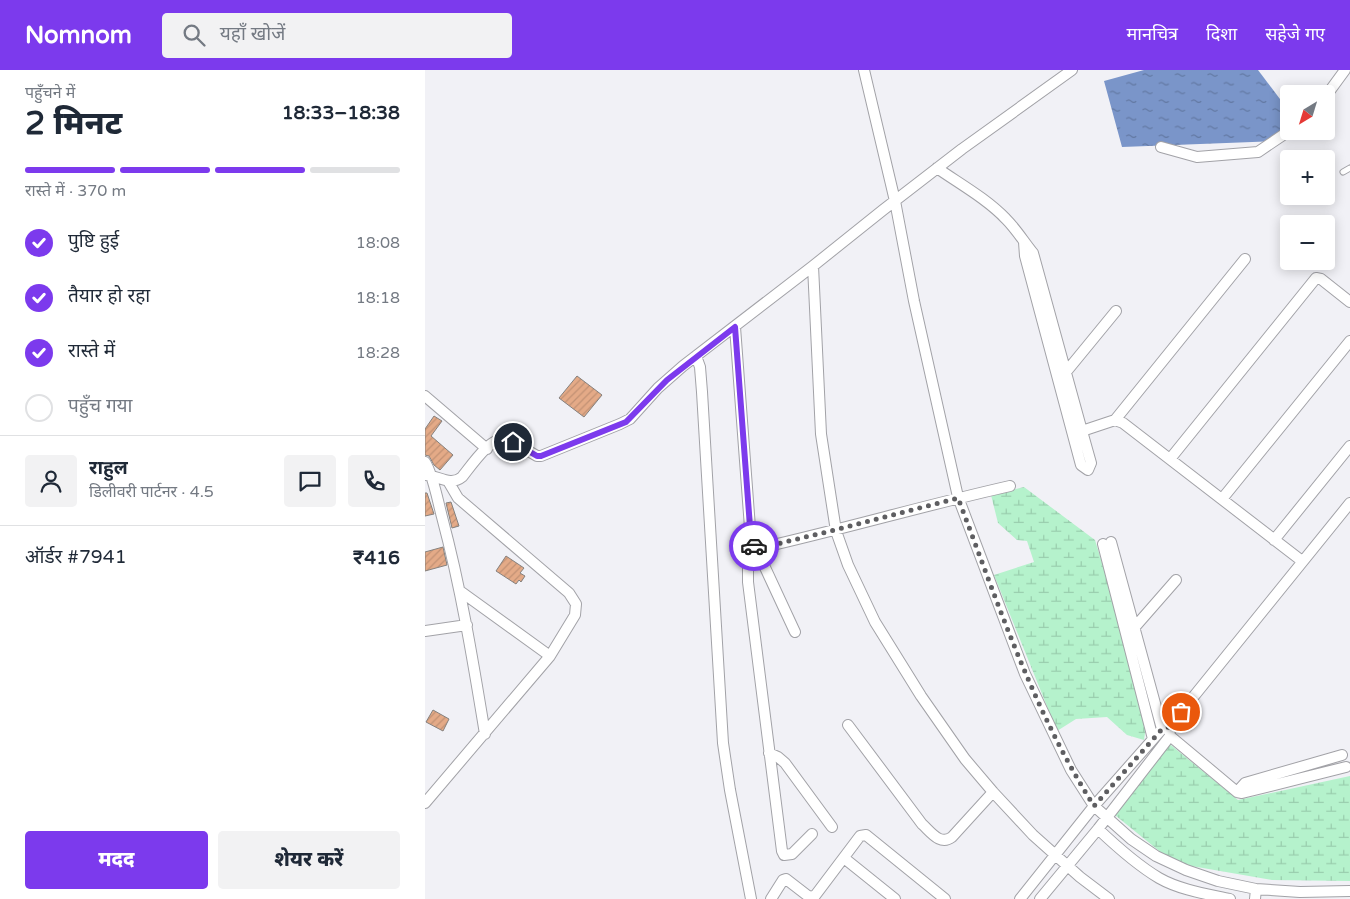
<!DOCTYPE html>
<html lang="hi">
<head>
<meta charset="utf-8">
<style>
	body { margin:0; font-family:"Varela Round","Noto Sans Devanagari",sans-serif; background:#f2f2f3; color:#1f2937; height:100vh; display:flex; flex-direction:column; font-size:19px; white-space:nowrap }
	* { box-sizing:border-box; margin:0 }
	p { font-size:16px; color:#747a83 }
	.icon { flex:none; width:28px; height:28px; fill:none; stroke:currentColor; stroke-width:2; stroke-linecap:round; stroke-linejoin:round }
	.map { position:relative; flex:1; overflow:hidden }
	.details { display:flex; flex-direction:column; background:#fff; width:425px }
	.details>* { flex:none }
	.needle { width:32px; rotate:218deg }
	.tools { position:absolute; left:855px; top:15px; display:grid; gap:10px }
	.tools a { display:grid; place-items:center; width:55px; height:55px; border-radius:5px; background:#fff; box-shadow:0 2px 12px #0003; font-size:25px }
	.pin { position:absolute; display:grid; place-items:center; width:42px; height:42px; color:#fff; margin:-21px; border:2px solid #fff; border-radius:50%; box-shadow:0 1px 5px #0007 }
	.courier { position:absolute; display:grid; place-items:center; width:50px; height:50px; margin:-25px; border:4px solid #7c3aed; border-radius:50%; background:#fff; color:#222; box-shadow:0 1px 6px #0007 }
	.overview em { font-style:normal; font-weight:800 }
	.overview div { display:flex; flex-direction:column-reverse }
	.overview { display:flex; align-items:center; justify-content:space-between; height:85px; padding:0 25px }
	h1 { font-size:32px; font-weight:800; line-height:38px }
	.bar { display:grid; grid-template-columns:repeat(4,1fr); gap:8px 5px; align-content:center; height:60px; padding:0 25px }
	.bar i { height:6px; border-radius:4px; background:#e0e1e3 }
	.bar .active { background:#7c3aed }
	.bar p { grid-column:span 4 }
	.line { display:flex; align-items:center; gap:12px; padding:0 25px; border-top:1px solid #e0e1e3 }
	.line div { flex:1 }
	.round { display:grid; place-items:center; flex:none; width:52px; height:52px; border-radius:5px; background:#f2f2f3 }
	ol { padding:0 25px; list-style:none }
	li { display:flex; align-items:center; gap:15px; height:55px }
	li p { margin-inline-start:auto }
	li .icon { padding:5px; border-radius:50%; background:#7c3aed; color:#fff; stroke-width:4 }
	li:last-child { color:#747a83 }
	li i { width:28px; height:28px; border:2px solid #e0e1e3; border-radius:50% }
	.primary-button { display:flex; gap:10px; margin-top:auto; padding:10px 25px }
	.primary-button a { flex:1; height:58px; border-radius:5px; background:#7c3aed; color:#fff; font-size:20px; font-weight:800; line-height:58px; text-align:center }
	.primary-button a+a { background:#f2f2f3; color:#1f2937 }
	header { display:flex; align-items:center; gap:30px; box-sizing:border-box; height:70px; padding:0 25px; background:#7c3aed; color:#fff }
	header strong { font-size:24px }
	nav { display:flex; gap:28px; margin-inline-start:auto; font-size:18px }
	.search { width:350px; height:45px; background:#f2f2f3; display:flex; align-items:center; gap:12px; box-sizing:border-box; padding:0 18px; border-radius:5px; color:#747a83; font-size:19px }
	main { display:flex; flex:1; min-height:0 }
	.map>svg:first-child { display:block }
	.wetland { fill:url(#wetland-marsh) }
	.water { fill:url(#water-ripples) }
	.building { fill:url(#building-hatch); stroke:#85817e }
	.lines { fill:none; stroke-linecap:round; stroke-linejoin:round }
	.lane-casing { stroke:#a2a2a7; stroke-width:7 }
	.street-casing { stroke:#a2a2a7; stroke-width:12 }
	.lane { stroke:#fff; stroke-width:5 }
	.street { stroke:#fff; stroke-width:10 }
	.done { stroke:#5e5e61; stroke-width:5; stroke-dasharray:0 9 }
	.route { stroke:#7c3aed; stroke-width:6 }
</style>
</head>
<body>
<header>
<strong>Nomnom</strong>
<div class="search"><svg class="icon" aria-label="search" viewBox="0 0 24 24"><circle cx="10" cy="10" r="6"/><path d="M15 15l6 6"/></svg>यहाँ खोजें</div>
<nav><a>मानचित्र</a><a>दिशा</a><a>सहेजे गए</a></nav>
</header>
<main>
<section class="details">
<div class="overview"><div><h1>2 मिनट</h1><p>पहुँचने में</p></div><em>18:33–18:38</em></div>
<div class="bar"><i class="active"></i><i class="active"></i><i class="active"></i><i></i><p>रास्ते में · 370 m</p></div>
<ol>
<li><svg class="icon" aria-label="check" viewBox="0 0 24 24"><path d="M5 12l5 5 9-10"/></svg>पुष्टि हुई<p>18:08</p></li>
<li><svg class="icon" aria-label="check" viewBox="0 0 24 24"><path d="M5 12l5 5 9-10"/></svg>तैयार हो रहा<p>18:18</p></li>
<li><svg class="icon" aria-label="check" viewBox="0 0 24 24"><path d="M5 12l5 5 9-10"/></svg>रास्ते में<p>18:28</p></li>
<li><i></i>पहुँच गया</li>
</ol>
<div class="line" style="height:90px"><a class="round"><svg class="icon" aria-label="person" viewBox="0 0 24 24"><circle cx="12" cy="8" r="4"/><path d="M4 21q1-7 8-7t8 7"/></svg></a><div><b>राहुल</b><p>डिलीवरी पार्टनर · 4.5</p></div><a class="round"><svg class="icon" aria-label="chat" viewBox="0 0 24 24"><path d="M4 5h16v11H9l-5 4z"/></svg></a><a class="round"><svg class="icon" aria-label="phone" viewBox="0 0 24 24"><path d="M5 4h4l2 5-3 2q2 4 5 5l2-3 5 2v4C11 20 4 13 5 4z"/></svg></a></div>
<div class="line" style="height:65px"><div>ऑर्डर #7941</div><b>₹416</b></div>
<div class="primary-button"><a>मदद</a><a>शेयर करें</a></div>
</section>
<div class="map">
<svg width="925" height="829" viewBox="0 0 925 829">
	<defs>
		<pattern id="wetland-marsh" width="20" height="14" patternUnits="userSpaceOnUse" patternTransform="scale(1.25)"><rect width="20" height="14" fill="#b5f2cc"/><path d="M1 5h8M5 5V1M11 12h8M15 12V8" fill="none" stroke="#9aceae"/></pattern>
		<pattern id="water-ripples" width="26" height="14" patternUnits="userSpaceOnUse" patternTransform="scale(1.25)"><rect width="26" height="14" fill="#7a95c9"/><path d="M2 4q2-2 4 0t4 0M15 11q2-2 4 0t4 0" fill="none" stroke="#6278a2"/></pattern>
		<pattern id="building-hatch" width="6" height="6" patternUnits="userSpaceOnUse" patternTransform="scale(1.25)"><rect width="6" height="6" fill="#e4aa87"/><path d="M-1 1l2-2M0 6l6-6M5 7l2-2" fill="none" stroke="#c29174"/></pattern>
	</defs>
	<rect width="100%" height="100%" fill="#f1f1f6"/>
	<path class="wetland" d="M599 417 670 470 695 551 710 620 721 656 719 670 702 665 682 647 651 649 632 661 569 505 609 492 602 471 592 470 573 453 566 425Z
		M741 671 813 730 925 706V811L847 810 749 793 685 741Z"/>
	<path class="water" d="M719 0H833L864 41V56L855 71 697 77 679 11Z"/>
	<path class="building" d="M152 306 177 325 159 347 134 328Z
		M9 346 17 351 6 366 28 385 15 400 9 395 4 386 0 385V359Z
		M0 423H2L9 444 0 446Z
		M26 432 34 456 27 458 21 433Z
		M18 477 22 495 0 501V482Z
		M81 486 99 498 95 503 100 506 96 512 94 510 91 514 71 501Z
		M8 640 24 649 18 661 1 652Z"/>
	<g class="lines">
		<defs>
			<path id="lane" d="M918 102 925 98"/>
			<path id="street" d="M439 0 470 131 489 231 533 427 600 604 646 700 669 736 706 769 731 786 761 800 793 811 831 819 875 822 925 821
				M901 26 920 0
				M736 77 772 87 833 82 864 61
				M512 98C535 114 562 129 581 149 591 159 599 172 608 183L657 361 666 393 663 400 656 395 600 186 599 172
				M388 196 396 364 411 461 423 495 450 552 496 626 540 689 568 722 608 765 655 807 684 829
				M310 257 326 471 329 477 335 478C419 459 501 435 585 416
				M271 286 275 297 277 322 298 673 305 720 326 829
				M641 302 691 241
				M0 326 62 379
				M690 350 820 189
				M657 361 690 350 698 353 877 491
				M745 389 891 208 896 209 925 232
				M0 392C8 404 13 432 17 447 36 518 48 591 60 664
				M0 405C13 405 25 417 37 407 46 396 65 367 81 368L112 386H116L195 354 205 349 233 318 258 296 388 196 458 140 537 79 647 0
				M797 429 925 271
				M849 470 925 376
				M686 472 737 659
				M678 474 728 669
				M329 477 323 496V512L357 781 359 785 367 784 387 764
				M331 478 370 562
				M35 521 125 586
				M706 559 709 558 751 510
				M0 561 42 555
				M423 655 497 754C506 762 515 776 527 767L568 722
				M745 666 812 722 817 723 921 697
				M344 683 353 687 360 693 407 757
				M812 722 820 713 917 685
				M0 733 125 586 150 545 151 534 144 523 33 428 23 411
				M673 759C692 777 712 795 734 808 755 820 782 824 805 829
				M419 788 470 829
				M346 829 358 810 361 809 383 826 389 827 435 766 441 765 520 829
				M595 829 669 736 737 659 744 657
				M615 829 673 759 745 666 744 657 925 433
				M830 829 831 819"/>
		</defs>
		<use href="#lane" class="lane-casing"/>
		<use href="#street" class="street-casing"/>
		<use href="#lane" class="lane"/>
		<use href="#street" class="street"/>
	</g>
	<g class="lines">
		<path class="done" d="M329 476 335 478 410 460 533 428C573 533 608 640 669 736L737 659 744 657 756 642"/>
		<path class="route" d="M88 372 112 386H116L201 352 242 310 310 257 326 470 329 476"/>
	</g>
</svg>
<div class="tools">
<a><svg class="needle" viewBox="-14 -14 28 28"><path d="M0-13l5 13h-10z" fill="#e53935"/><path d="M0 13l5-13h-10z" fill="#747a83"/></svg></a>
<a>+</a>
<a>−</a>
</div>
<div class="pin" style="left:756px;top:642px;background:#ea580c"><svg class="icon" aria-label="bag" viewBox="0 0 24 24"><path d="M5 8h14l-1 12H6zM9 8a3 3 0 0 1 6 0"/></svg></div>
<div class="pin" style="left:88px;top:372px;background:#1f2937"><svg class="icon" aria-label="home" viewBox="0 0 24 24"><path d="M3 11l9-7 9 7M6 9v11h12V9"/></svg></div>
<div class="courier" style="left:329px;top:476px"><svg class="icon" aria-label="car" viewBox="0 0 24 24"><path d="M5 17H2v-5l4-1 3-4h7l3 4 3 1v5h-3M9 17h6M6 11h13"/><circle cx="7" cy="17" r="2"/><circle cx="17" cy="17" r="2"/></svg></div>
</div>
</main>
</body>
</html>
